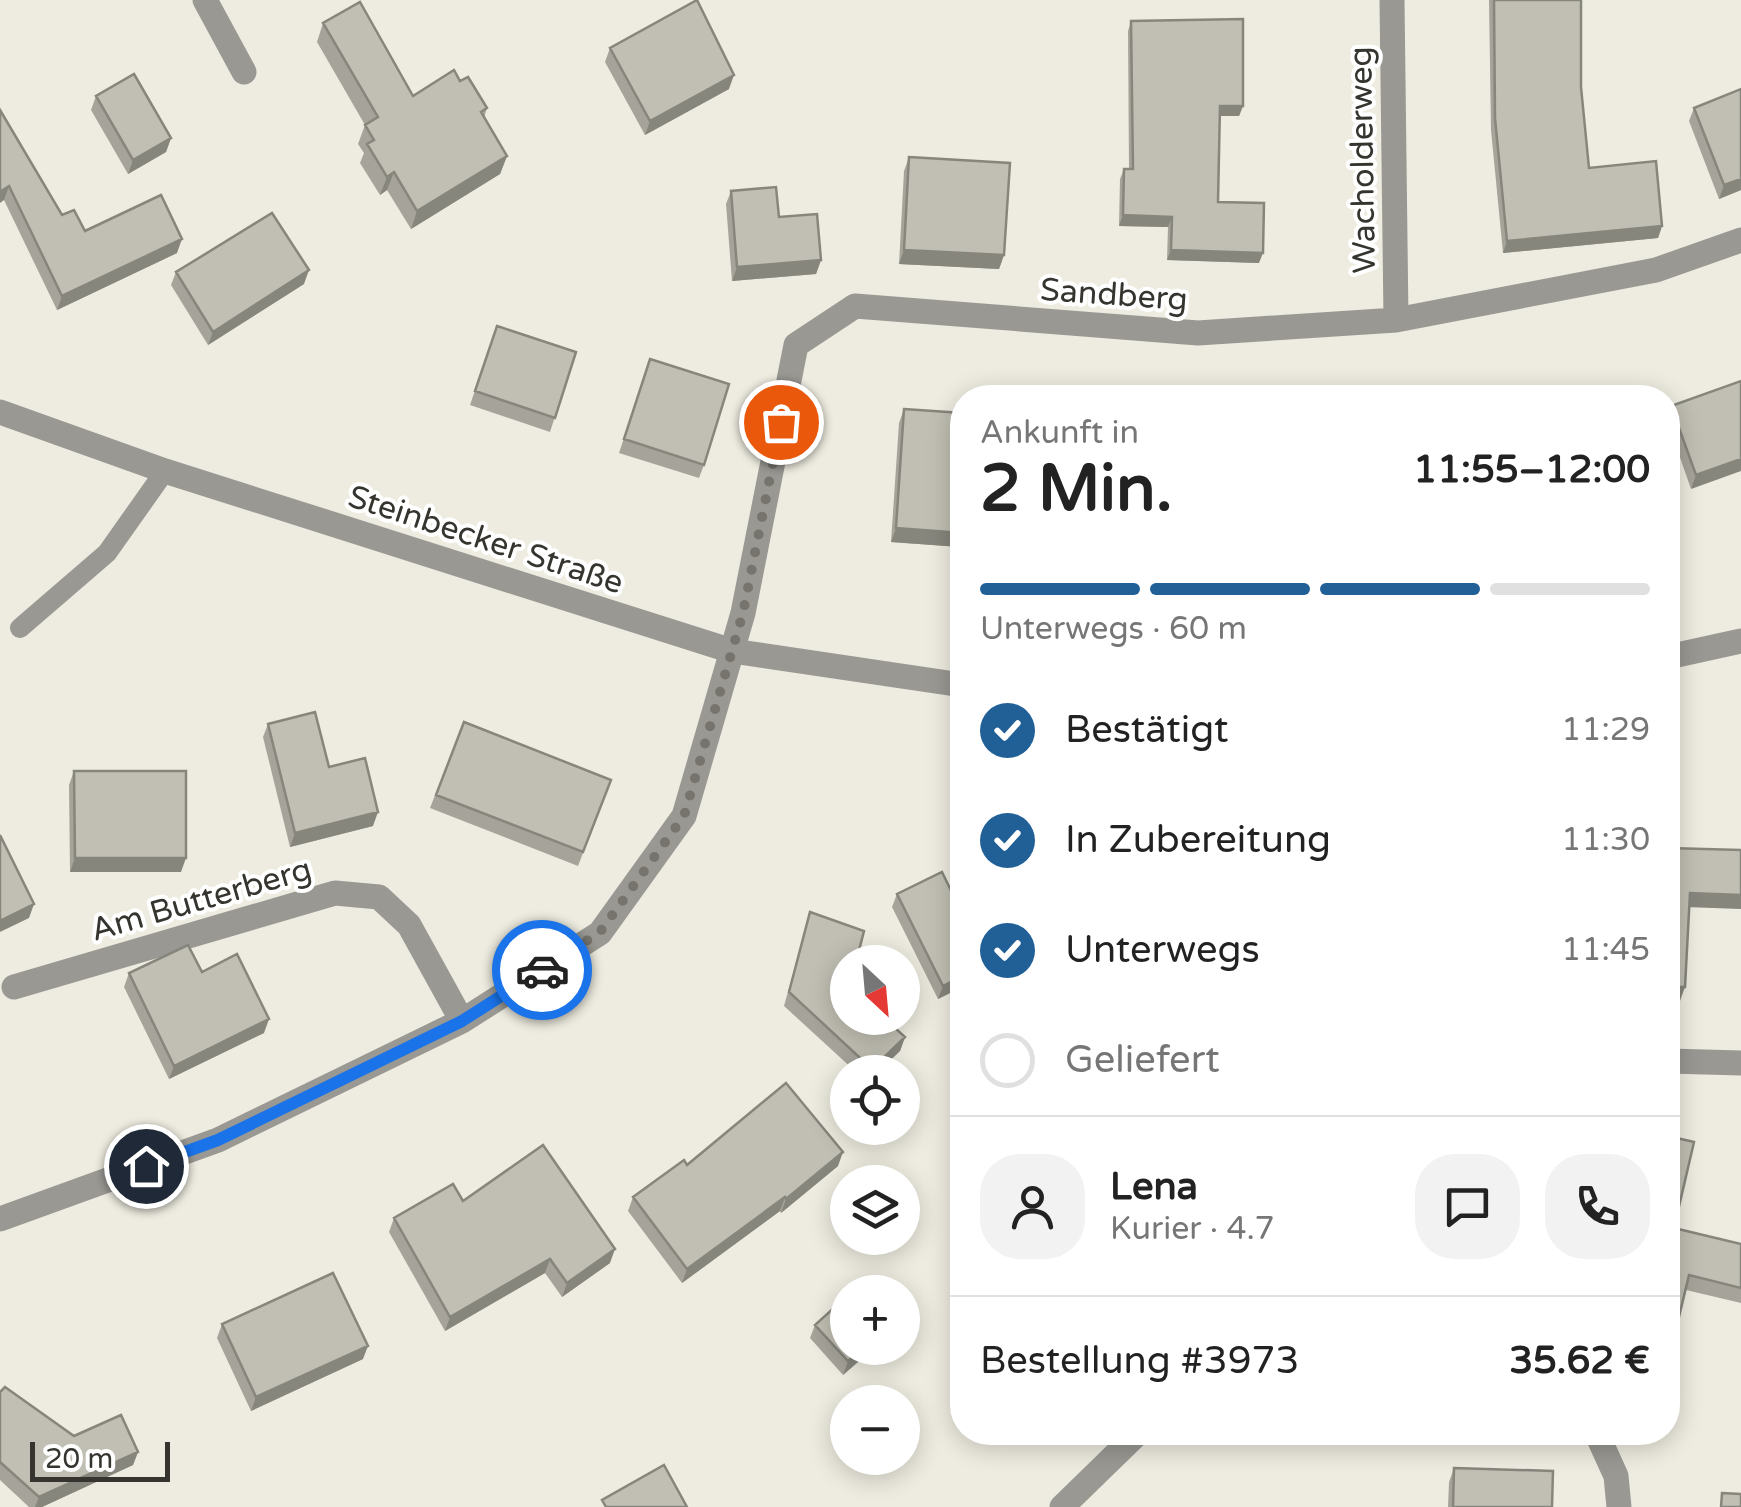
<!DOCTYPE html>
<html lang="de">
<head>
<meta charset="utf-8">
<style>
	body { margin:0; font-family:"Varela Round",sans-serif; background:#f2f2f2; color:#222; height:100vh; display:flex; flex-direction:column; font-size:38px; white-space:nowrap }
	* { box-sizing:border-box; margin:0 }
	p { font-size:32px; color:#767676 }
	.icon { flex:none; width:55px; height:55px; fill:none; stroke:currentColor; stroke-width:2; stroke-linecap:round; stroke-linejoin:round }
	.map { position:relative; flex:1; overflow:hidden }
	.drawer { position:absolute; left:950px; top:385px; width:730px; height:1060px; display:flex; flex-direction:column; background:#fff; border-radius:40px; box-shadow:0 5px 25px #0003 }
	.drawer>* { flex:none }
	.needle { width:65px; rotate:154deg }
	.controls { position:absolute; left:830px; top:945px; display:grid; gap:20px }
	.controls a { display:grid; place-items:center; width:90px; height:90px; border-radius:50%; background:#fff; box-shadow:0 5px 25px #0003; font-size:50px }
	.scale { position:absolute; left:30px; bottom:25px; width:140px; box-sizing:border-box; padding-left:10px; border:5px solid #35342f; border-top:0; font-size:28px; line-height:35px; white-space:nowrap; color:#35342f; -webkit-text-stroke:8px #fff; paint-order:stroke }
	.pin { position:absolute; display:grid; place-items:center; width:85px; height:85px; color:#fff; margin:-42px; border:5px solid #fff; border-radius:50%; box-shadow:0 2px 10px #0007 }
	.courier { position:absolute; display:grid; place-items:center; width:100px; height:100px; margin:-50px; border:8px solid #1a73e8; border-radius:50%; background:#fff; color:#222; box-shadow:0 2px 12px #0007 }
	.head em { font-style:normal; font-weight:700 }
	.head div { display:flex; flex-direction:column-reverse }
	.head { display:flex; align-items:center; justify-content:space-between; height:170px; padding:0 30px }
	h1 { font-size:65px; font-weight:700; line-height:75px }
	.bar { display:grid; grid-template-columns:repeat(4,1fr); gap:15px 10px; align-content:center; height:120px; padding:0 30px }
	.bar i { height:12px; border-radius:8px; background:#e0e0e0 }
	.bar .current { background:#216097 }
	.bar p { grid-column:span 4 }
	.line { display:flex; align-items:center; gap:25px; padding:0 30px; border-top:2px solid #e0e0e0 }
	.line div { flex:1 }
	.round { display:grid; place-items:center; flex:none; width:105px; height:105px; border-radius:40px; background:#f2f2f2 }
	ol { padding:0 30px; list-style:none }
	li { display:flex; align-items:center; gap:30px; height:110px }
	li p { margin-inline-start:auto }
	li .icon { padding:10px; border-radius:50%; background:#216097; color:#fff; stroke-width:4 }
	li:last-child { color:#767676 }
	li i { width:55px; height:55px; border:5px solid #e0e0e0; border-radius:50% }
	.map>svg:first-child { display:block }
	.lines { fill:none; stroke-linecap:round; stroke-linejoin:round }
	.service { stroke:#999893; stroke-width:20 }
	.minor { stroke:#999893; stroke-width:25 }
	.tertiary { stroke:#999893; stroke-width:25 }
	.wall { fill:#a6a49a }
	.shaded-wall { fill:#87867d }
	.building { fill:#c1bfb3; stroke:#87867d; stroke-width:2.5 }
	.done { stroke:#76746d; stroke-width:10; stroke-dasharray:0 18 }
	.route { stroke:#1a73e8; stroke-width:12 }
	.labels { text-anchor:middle; stroke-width:8; stroke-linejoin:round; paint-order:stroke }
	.street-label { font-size:32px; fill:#35342f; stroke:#fff }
</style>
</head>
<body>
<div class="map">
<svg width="1741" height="1507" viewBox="0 0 1741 1507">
	<rect width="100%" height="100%" fill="#eeece0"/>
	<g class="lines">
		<path class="service" d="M20 628 107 553 165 471"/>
		<path class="minor" d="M205 0 244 72
			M1392 0 1396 320
			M14 987 335 893 379 897 409 925 462 1021
			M1668 1061 1741 1063
			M0 1219 218 1140 462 1021 600 933 684 816 743 613 796 345 855 306 1198 333 1396 320 1656 270 1741 240
			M1596 1432 1616 1476 1619 1507
			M1062 1507 1139 1432"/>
		<path class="tertiary" d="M0 412 165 471 732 651 962 685
			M1668 657 1741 641"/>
	</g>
	<path class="wall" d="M1489 0H1581V87L1589 168 1662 226 1658 238 1503 253 1491 130Z
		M1131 21 1243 106 1239 116H1220L1218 202 1259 263 1167 260 1168 227 1119 226 1120 179 1124 169H1129L1128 31Z
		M323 23 413 96 460 81 487 108 484 118 507 156 500 174 411 229 387 190 380 195 360 163 364 153 358 144 365 125 317 42Z
		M610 48 729 89 645 135 605 62Z
		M1741 89V190L1719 199 1689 121 1694 108Z
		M96 96 171 138 166 152 128 174 91 110Z
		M0 110 62 215 85 231 177 253 57 310 4 200Z
		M909 157 1004 255 999 269 899 264 904 171Z
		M731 191 779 217 821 260 816 274 732 281 726 204Z
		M176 272 304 284 208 345 171 285Z
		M497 326 576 352 550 432 470 405Z
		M650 359 704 465 699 478 619 453Z
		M1741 381 1691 489 1668 423V417L1671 406Z
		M904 409 960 547 891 542 899 423Z
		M464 722 611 780 578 866 430 808Z
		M268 724 329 767 373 826 290 847 263 737Z
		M74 771 181 872H70L69 785Z
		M897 894 962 913V987L938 999 892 907Z
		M810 912 848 962V1018L905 1037 900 1051 878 1072H856L784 1006Z
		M202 972 264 1033 169 1079 124 987 129 973Z
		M1668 1136 1674 1228 1741 1244V1303L1686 1290 1673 1335 1668 1333Z
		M687 1165 838 1166 781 1213 780 1211 682 1283 628 1211 633 1197Z
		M463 1201 610 1263 562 1297 545 1273 445 1331 389 1232 394 1218Z
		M222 1324 363 1359 251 1411 217 1338Z
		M815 1325 874 1348 843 1375 810 1338Z
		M0 1392 74 1436 138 1452 133 1465 42 1507H29L0 1480Z
		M1454 1468 1552 1507H1448L1449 1482Z"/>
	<path class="shaded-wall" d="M734 75 729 89 645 135 650 121Z
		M1220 106H1243L1239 116H1216Z
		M171 138 166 152 128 174 133 160Z
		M507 156 500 174 411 229 417 211Z
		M394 172 387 190 380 195 387 177Z
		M1741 179V190L1719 199 1724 185Z
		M9 186 4 200 0 203V192Z
		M1123 215 1172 217 1168 227 1119 226Z
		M1662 226 1658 238 1503 253 1507 241Z
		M182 239 177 253 57 310 62 296Z
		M904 250 1004 255 999 269 899 264Z
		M1171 250 1263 253 1259 263 1167 260Z
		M821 260 816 274 732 281 737 267Z
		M309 270 304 284 208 345 213 332Z
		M1741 459V471L1691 489 1696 475Z
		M896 528 962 533V539L960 547 891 542Z
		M378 812 373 826 290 847 295 833Z
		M75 858H186L181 872H70Z
		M1690 893 1741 895V909L1685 907Z
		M34 904 29 918 0 932V921Z
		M962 976V987L938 999 943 986Z
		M1668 987H1685L1680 1001H1668Z
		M269 1019 264 1033 169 1079 174 1066Z
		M905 1037 900 1051 878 1072H871L872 1069Z
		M843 1152 838 1166 781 1213 786 1199Z
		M785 1197 780 1211 682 1283 687 1269Z
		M615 1249 610 1263 562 1297 567 1283Z
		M550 1259 545 1273 445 1331 450 1317Z
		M368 1346 363 1359 251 1411 256 1397Z
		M863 1348H874L843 1375 848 1361Z
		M138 1452 133 1465 42 1507H35L39 1497Z"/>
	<path class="building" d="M697 0 734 75 650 121 610 48Z
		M1494 0H1581V87L1589 168 1656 161 1662 226 1507 241 1495 118Z
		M360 2 413 96 454 70 460 81 468 77 487 108 481 112 507 156 417 211 394 172 387 177 367 144 374 140 365 125 378 117 323 23Z
		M1243 19V106H1220L1218 202 1264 203 1263 253 1171 250 1172 217 1123 215 1124 169H1133L1131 21Z
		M134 74 171 138 133 160 96 96Z
		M1741 89V179L1724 185 1694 108Z
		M0 110 62 215 74 210 85 231 161 195 182 239 62 296 9 186 0 192Z
		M909 157 1010 163 1004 255 904 250Z
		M776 187 779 217 817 214 821 260 737 267 731 191Z
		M272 213 309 270 213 332 176 272Z
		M497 326 576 352 555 418 475 391Z
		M650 359 729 384 704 465 624 439Z
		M1741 381V459L1696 475 1671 406Z
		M904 409 962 413V533L896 528Z
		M315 712 329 767 365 758 378 812 295 833 268 724Z
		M464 722 611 780 583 852 436 795Z
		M74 771H186V858H75Z
		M0 835 34 904 0 921Z
		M1668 848 1741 850V895L1690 893 1685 987H1668Z
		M942 872 962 913V976L943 986 897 894Z
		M810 912 864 931 856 962H848V1018H884L905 1037 872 1069 789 992Z
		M188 945 202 972 237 954 269 1019 174 1066 129 973Z
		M786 1083 843 1152 786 1199 785 1197 687 1269 633 1197 684 1160 687 1165Z
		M1668 1136 1694 1142 1674 1228 1741 1244V1288L1689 1275 1678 1321 1668 1318Z
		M543 1145 615 1249 567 1283 550 1259 450 1317 394 1218 453 1184 463 1201Z
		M333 1273 368 1346 256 1397 222 1324Z
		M848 1295V1348H863L848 1361 815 1325Z
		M5 1387 74 1436 121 1415 138 1452 39 1497 0 1462V1392Z
		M664 1465 687 1507H606L602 1500Z
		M1454 1468 1553 1471 1552 1507H1453Z
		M1722 1493 1741 1494V1507H1721Z"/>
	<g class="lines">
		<path class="done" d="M542 970 600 932 684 816 743 613 781 422"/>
		<path class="route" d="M146 1166 218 1140 462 1021 542 970"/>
	</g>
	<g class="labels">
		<g class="street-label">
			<text transform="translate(1362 160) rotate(-91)" y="11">Wacholderweg</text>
			<text transform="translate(1114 294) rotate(4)" y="11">Sandberg</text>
			<text transform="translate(486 539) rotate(18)" y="11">Steinbecker Straße</text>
			<text transform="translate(201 899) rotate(-16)" y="11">Am Butterberg</text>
		</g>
	</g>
</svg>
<div class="controls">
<a><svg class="needle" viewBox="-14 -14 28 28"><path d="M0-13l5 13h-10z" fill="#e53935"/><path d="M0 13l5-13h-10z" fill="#767676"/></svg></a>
<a><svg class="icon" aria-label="locate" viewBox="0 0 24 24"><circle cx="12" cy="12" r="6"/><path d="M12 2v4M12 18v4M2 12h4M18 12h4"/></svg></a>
<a><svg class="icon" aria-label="layers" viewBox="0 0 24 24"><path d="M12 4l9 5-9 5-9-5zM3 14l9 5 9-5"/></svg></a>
<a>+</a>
<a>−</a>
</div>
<div class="scale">20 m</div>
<div class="pin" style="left:781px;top:422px;background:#ea580c"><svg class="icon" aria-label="bag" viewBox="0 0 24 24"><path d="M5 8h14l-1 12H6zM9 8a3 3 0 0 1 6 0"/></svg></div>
<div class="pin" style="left:146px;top:1166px;background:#1f2937"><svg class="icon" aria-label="home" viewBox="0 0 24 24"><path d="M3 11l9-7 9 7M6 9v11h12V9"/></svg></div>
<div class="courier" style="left:542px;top:970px"><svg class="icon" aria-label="car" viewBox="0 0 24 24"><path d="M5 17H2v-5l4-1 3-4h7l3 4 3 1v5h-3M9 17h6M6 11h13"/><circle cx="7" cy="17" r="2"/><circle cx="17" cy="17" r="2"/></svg></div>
<section class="drawer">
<div class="head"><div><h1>2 Min.</h1><p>Ankunft in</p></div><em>11:55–12:00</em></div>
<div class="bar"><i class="current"></i><i class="current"></i><i class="current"></i><i></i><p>Unterwegs · 60 m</p></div>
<ol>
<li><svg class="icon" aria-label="check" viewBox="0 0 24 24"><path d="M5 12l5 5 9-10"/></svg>Bestätigt<p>11:29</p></li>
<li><svg class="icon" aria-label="check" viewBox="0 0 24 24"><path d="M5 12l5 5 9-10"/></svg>In Zubereitung<p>11:30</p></li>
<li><svg class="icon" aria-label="check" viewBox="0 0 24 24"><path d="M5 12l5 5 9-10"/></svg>Unterwegs<p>11:45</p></li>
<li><i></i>Geliefert</li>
</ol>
<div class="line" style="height:180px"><a class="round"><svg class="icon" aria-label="person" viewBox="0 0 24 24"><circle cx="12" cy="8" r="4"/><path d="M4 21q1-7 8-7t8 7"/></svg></a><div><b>Lena</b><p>Kurier · 4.7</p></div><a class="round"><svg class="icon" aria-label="chat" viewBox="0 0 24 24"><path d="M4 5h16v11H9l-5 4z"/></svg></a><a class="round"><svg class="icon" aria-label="phone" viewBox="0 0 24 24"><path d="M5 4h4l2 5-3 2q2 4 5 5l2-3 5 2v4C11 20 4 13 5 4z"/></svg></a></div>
<div class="line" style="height:130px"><div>Bestellung #3973</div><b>35.62 €</b></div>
</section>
</div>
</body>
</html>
